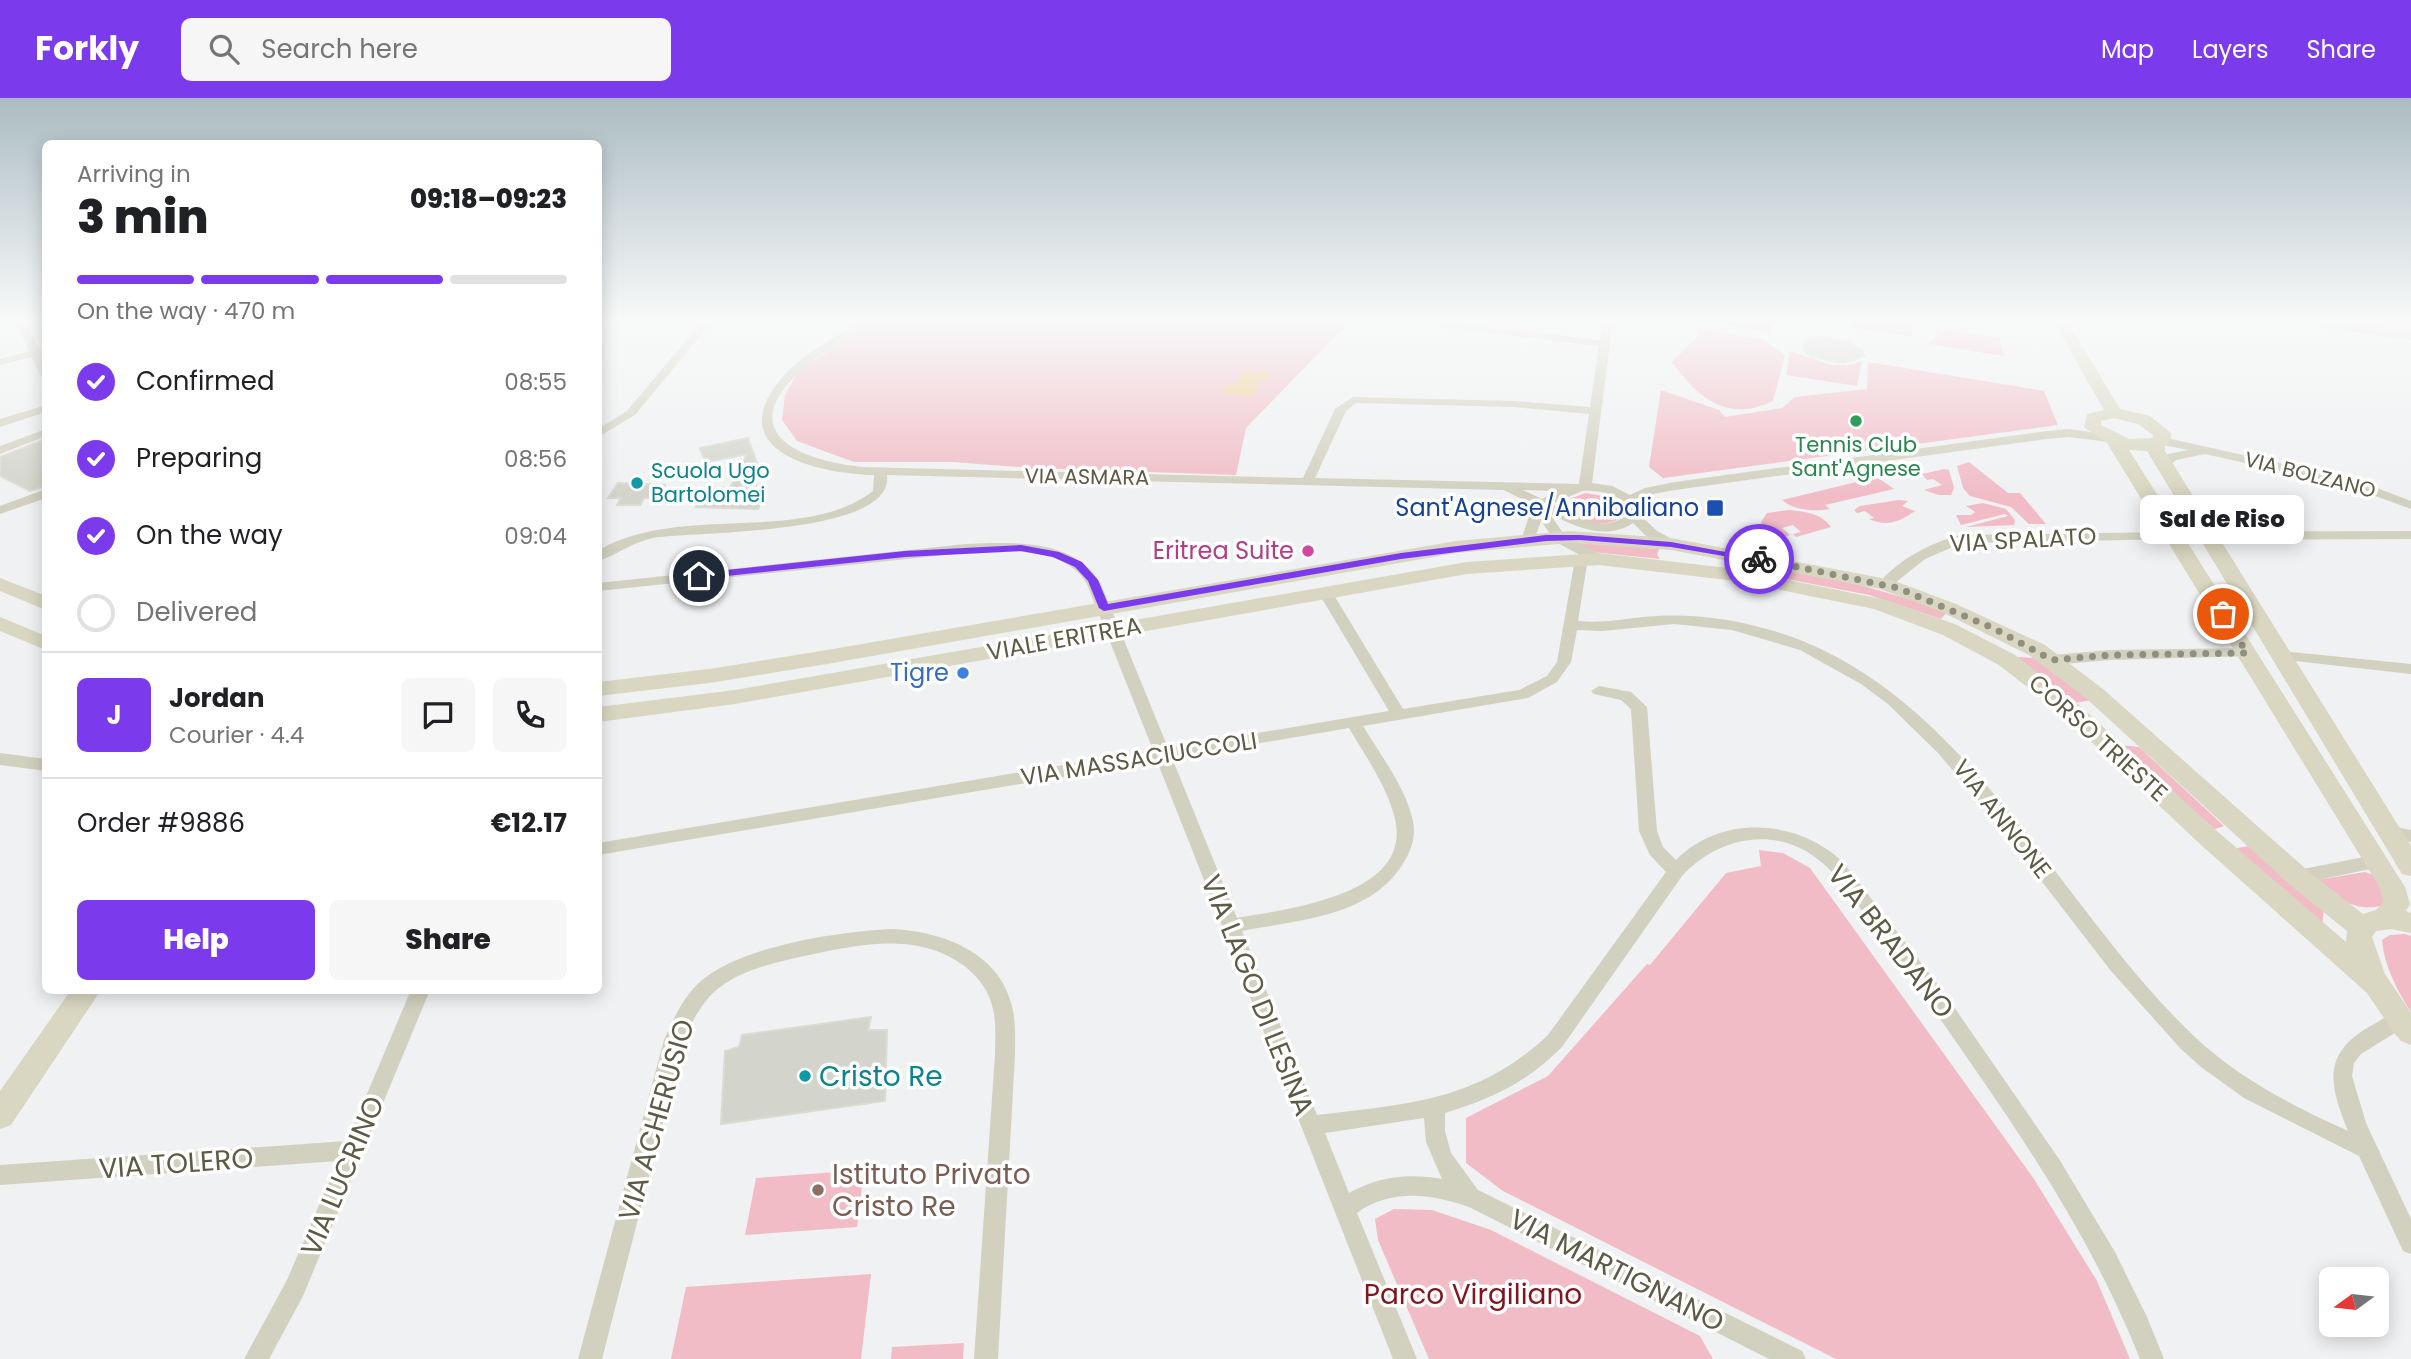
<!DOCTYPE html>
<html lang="en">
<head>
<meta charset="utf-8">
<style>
	body { margin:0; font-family:Poppins,sans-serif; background:#f6f6f6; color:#202124; height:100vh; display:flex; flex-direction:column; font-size:26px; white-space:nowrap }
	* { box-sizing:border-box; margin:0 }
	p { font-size:23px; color:#757577 }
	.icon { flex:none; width:38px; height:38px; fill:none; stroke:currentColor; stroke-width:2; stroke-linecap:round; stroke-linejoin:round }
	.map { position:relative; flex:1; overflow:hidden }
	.panel { position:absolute; left:42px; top:42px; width:560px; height:854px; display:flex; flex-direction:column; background:#fff; border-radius:10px; box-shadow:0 4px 18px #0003 }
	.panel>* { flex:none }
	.needle { width:46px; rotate:255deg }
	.controls { position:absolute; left:2319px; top:1169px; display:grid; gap:14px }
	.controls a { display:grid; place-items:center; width:70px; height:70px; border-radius:10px; background:#fff; box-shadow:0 4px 18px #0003; font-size:35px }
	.pin { position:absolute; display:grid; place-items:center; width:60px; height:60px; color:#fff; margin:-30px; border:4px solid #fff; border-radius:50%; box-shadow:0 2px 7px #0007 }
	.courier { position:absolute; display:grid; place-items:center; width:70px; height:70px; margin:-35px; border:5px solid #7c3aed; border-radius:50%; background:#fff; color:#222; box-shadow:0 2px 9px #0007 }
	.bubble { position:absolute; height:49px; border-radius:10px; background:#fff; box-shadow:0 4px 18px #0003; font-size:23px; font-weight:800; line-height:49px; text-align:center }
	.headline em { font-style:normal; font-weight:800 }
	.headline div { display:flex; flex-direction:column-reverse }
	.headline { display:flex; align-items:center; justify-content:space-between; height:119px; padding:0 35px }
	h1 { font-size:46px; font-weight:800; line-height:52px }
	.bar { display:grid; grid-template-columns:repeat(4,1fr); gap:10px 7px; align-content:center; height:84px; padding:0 35px }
	.bar i { height:9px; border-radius:5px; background:#e0e0e0 }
	.bar .current { background:#7c3aed }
	.bar p { grid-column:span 4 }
	.line { display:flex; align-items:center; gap:18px; padding:0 35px; border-top:2px solid #e0e0e0 }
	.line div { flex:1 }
	.round { display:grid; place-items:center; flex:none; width:74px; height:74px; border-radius:10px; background:#f6f6f6 }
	ol { padding:0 35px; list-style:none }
	li { display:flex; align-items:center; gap:21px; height:77px }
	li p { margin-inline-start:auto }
	li .icon { padding:7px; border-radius:50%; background:#7c3aed; color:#fff; stroke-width:4 }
	li:last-child { color:#757577 }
	li i { width:38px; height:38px; border:4px solid #e0e0e0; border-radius:50% }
	.action { display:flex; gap:14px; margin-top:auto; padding:14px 35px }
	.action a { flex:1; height:80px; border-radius:10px; background:#7c3aed; color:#fff; font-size:28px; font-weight:800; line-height:80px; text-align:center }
	.action a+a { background:#f6f6f6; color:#202124 }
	header { display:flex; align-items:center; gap:42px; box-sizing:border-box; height:98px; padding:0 35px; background:#7c3aed; color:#fff }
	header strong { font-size:33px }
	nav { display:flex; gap:38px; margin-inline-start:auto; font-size:24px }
	.search { width:490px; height:63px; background:#f6f6f6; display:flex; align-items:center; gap:18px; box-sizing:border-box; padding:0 24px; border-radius:10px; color:#757577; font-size:26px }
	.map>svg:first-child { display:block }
	.green { fill:#f1bcc6 }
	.water { fill:#efc988 }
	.building { fill:#d3d4cb; stroke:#dadbd3; stroke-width:2 }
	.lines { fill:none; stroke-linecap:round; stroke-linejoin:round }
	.street { fill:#d2d0bf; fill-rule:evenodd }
	.secondary { fill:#d9d7c1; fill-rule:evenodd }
	.route { fill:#7c3aed }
	.done { stroke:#909082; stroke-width:7; stroke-dasharray:0 12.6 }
	.leisure-dot { fill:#2e9e5b; stroke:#fff; stroke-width:2.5 }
	.culture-dot { fill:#0f9aa8; stroke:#fff; stroke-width:2.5 }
	.transit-dot { fill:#1a4fb4; stroke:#fff; stroke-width:2.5 }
	.hotel-dot { fill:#d1479c; stroke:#fff; stroke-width:2.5 }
	.shop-dot { fill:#3f7fe0; stroke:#fff; stroke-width:2.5 }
	.education-dot { fill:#8d6e63; stroke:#fff; stroke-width:2.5 }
	.labels { text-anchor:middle; stroke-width:7; stroke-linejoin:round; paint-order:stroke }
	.far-leisure-label { font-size:21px; fill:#27864d; stroke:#fff }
	.far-culture-label { font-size:21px; fill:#0d838f; stroke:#fff; text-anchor:start }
	.far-street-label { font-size:21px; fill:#5d5b46; stroke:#fff }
	.transit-label { font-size:24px; fill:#164399; stroke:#fff; text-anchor:end }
	.street-label { font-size:24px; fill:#5d5b46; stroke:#fff }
	.hotel-label { font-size:24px; fill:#b23c85; stroke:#fff; text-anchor:end }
	.shop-label { font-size:24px; fill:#366cbe; stroke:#fff; text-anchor:end }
	.near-street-label { font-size:28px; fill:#5d5b46; stroke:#fff }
	.near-culture-label { font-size:28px; fill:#0d838f; stroke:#fff; text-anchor:start }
	.near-education-label { font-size:28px; fill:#785e54; stroke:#fff; text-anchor:start }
	.near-park-label { font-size:28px; fill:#82141d; stroke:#fff }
</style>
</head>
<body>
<header>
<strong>Forkly</strong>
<div class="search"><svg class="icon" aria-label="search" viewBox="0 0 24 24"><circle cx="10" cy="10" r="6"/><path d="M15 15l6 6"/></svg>Search here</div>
<nav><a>Map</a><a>Layers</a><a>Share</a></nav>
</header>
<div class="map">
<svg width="2411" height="1261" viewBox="0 0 2411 1261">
	<rect width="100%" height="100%" fill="#eff1f2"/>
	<path class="green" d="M879 221H1352L1246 330 1236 377 1032 370 953 364H854L797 343 782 322 785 297 799 272Z
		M1726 221H1784L1781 228 1772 226 1769 235 1723 226Z
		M1851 221 1912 227 1911 239 1851 229Z
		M1700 231 1764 242 1785 257 1773 303C1727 325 1698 300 1672 264L1698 238Z
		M1944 232 1999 240 2004 258 1928 246Z
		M1790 253 1831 267H1850L1862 263 1857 288 1786 277Z
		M1868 264 2044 293 2058 327 1663 380 1649 369 1661 292 1719 312 1725 319 1782 310 1795 299 1867 291Z
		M1969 364 2008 395H2020L2046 426H2029L2011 409 1970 398 1963 390 1957 368Z
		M1945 371 1949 372 1954 390 1951 397H1939L1924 392 1942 387 1933 381 1927 382 1922 376Z
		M1877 379 1894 391 1825 407 1830 411C1815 414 1793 412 1782 402Z
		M1586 395 1613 400 1623 409V419C1608 430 1568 428 1568 404L1572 400Z
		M1899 402 1908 403 1902 408 1915 413C1899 424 1887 429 1869 421L1874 420 1865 413 1857 415 1854 412 1860 408Z
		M1983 405 2006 411 2015 422 2014 427 1966 429 2008 418 2005 416 1961 427 1956 417H1971L1975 414 1966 408Z
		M1789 412C1806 414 1821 415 1831 429L1796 439 1793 436 1801 434 1793 427 1782 430 1790 437C1778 441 1770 441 1761 432V424L1767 415Z
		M1575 444 1659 451 1657 457 1660 461 1593 454Z
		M1776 470C1837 481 1888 492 1946 515L1941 521 1869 497 1777 479Z
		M2017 559 2036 560 2091 602 2075 605Z
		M2120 647 2139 649 2224 728 2212 732Z
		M2249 748 2324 812 2322 826 2232 751Z
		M1759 752 1783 755 1810 770 2034 1081 2097 1183 2130 1261H1836L1503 1093 1466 1065V1020L1548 978 1647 866 1650 867 1726 775 1761 768Z
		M2365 774 2373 777 2387 799 2381 808C2352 814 2338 799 2317 782Z
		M2405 836 2411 838V914C2398 894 2384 867 2382 842L2390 837Z
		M864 1072 857 1129 745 1137 756 1080Z
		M1394 1111 1432 1112 1491 1132 1700 1238 1713 1261H1429L1378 1142 1375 1121Z
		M871 1176 861 1261H671L686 1189Z
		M964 1245 963 1261H891L892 1249Z"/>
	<path class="water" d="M1244 273 1271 274 1267 283 1261 281 1252 299 1222 295 1225 288 1236 287Z"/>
	<path class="building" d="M1818 239 1849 244 1860 251 1865 258 1843 265 1812 259 1803 252V247L1805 241Z
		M748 340 758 368 756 390 766 391 758 411 696 409 707 389 730 390 747 356 705 364 700 350Z
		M46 341V388L30 393 0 378V359Z
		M618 385 665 387 664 400H644L640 407H617L621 400H608Z
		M871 919 868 932H887L885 1003 721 1026 725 953 739 949 742 937Z"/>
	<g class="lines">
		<path class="street" d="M14 221H24L39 251 46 250V256L42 257 46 265V280L40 277 32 259 0 267V261L29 253Z
			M704 221H714L635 317 598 339V331L627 313Z
			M865 221H877C859 238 834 247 814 262 731 326 785 361 862 369L1303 380 1335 311 1353 299 1514 303 1590 309 1599 248 1401 224 1396 221H1424L1600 242 1603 221H1613L1592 385 1612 388 1630 397 1645 390 1675 384 2047 333 2069 331 2113 337V343L2109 344 2069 339 2047 341 1675 392 1653 396 1637 403 1642 412 1641 418 1657 433 1676 443 1678 446 1671 450 1647 439 1633 425C1606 443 1576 429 1550 416L1565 438 1604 458 1597 462 1588 460 1578 523C1605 526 1631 519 1657 518 1698 516 1738 522 1777 534 1967 593 2058 810 2196 940 2240 981 2293 1008 2348 1033 2327 982 2323 953 2376 925 2386 919 2395 912 2406 916L2409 922 2406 928 2361 956 2354 965 2352 978 2366 1025 2411 1121V1156L2403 1153 2359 1058 2244 1000 2201 969 2181 951 2111 873 1982 706 1937 654 1888 606 1861 586 1800 552 1732 532 1674 526 1602 533 1577 532 1571 564 1557 584 1528 600 1363 628C1381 658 1405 688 1413 723 1416 737 1412 751 1404 764 1372 819 1298 822 1242 833L1317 1017C1408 1006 1478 1003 1548 937L1666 774 1650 757 1639 733 1631 611 1621 602 1594 596 1591 593 1599 588 1631 594 1647 609 1657 733 1663 749 1676 762C1721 716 1797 721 1842 763L1943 893 2059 1061 2115 1154 2147 1219 2164 1261H2140C2102 1165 2048 1078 1990 993 1955 942 1920 891 1883 842 1857 808 1834 762 1793 747 1752 732 1710 748 1682 778L1562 949C1526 985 1493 1000 1445 1015V1033L1451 1055 1478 1092 1802 1253 1806 1261H1769L1471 1110C1434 1096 1391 1090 1357 1115L1417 1261H1393L1157 663 598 757V745L1153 652 1087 486C1067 451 1019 453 984 453L598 493V485L966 446C1012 444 1074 440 1101 486L1168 650 1389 613 1318 494 1325 490 1332 494 1403 611 1519 592 1547 578 1557 564 1575 461 1580 457 1556 444 1541 423 1533 445H1523L1521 442 1533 407 1504 392 887 377C895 438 693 433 653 440 632 444 617 457 598 463L599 452C678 405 804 447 873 393L874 377C809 375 715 349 789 272 811 250 840 237 865 221ZM1356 305 1514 309 1589 316 1579 386 1315 380 1346 313ZM1523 392 1557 393 1542 401ZM1582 393C1601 392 1620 396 1630 412L1628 417C1602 435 1577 420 1552 406ZM1349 630C1366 659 1387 688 1395 721 1413 798 1286 811 1237 820L1172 660ZM1424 1020 1426 1044 1442 1081C1409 1075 1379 1078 1349 1095L1325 1035Z
			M46 307V314L0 329V321Z
			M46 331V338L0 356V348Z
			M2162 339 2356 382 2411 403V411L2348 388 2205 356 2176 362 2168 369H2160L2158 366 2168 356 2188 352 2158 346 2156 343Z
			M46 391V400L0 416V408Z
			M2411 433V441L2208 442 2201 438 2208 434Z
			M2175 434 2180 435V441L1962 445 1925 461 1890 489H1880L1878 486C1899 461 1930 445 1961 437Z
			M2247 550 2254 555 2252 558 2110 562 2052 567 2045 562 2052 557 2110 552Z
			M2282 553 2411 566V576L2277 561 2275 558 2277 555Z
			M0 655 46 661V673L0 667Z
			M2390 728 2411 732V744L2384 738 2381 734 2384 730Z
			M2374 757 2380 759 2383 764 2380 769 2298 786 2292 784 2289 779 2292 774 2298 772Z
			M893 831C943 834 999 854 1012 908 1016 924 1015 941 1015 957L998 1261H974L995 957C995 940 997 921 991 904 986 888 976 877 963 867 917 834 860 846 809 857 777 864 741 871 715 893 700 907 692 924 684 942L602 1261H578L664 942C674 920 683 899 701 883 740 848 842 833 893 831Z
			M411 892H430L303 1198 269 1261H244L287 1182 338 1063 0 1087V1067L347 1043Z"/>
		<path class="secondary" d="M2052 221H2066L2120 311 2150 318 2171 335V343L2165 348V353L2411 748V778L2402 776 2147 353 2129 352 2405 789 2410 806 2406 813 2411 815V835L2391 831 2376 833 2372 839 2385 876 2411 915V947L2401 943 2394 935 2367 895 2200 746 2063 617 1999 567 1943 537 1874 511 1736 483 1599 467 1467 476 735 606 598 624V609L735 592 1467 464 1599 455 1736 471 1886 502 1957 527 2015 557 2079 607 2218 734 2346 844 2347 833 2289 786 2087 601 2029 557 1942 514 1880 491 1671 452 1569 445 1456 455 827 566 709 585 598 598V584L709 571 827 552 1456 443 1569 433 1671 440 1892 482 1956 506 2045 547 2103 591 2307 772 2363 816 2376 812 2383 804 2380 790 2107 345 2084 329 2087 316 2104 312ZM2114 320 2138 326 2153 337V340L2129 341 2101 327V323Z
			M2281 221H2320L2411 232V242L2288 225Z
			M0 480 46 498V512L0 493Z
			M0 519 46 538V552L0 533Z
			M71 892H101L11 1027 0 1031V993Z"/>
	</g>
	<linearGradient id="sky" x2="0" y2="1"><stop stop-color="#abbcc2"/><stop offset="0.56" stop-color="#f8f9f9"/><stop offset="1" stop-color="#f8f9f9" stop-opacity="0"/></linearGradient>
	<rect width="2411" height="397" fill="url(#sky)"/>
	<path class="route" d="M1546 437H1580L1671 444 1764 461 1759 464 1671 449 1580 442 1546 443 1401 461 1104 513 1099 510 1088 483 1075 469 1053 459 1021 453 905 459 699 481 694 478 699 475 905 453 1021 447 1059 454 1082 464 1098 482 1108 506 1401 455Z"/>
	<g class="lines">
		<path class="done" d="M1759 461 1898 490 1993 530 2052 562 2110 557 2247 555 2223 516"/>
	</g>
	<circle class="leisure-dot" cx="1856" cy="323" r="7"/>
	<g class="culture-dot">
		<circle cx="637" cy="385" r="7"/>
		<circle cx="805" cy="978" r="7"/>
	</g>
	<rect class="transit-dot" x="1706" y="401" width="18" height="18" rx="3.5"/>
	<circle class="hotel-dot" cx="1308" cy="453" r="7"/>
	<circle class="shop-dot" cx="963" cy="575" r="7"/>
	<circle class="education-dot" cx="818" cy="1092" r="7"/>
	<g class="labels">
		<g class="far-leisure-label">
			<text x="1856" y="354">Tennis Club<tspan x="1856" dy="24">Sant'Agnese</tspan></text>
		</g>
		<g class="far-culture-label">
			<text x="651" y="380">Scuola Ugo<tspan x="651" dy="24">Bartolomei</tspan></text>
		</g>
		<g class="far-street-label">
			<text transform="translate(2310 377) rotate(14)" y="7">VIA BOLZANO</text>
			<text transform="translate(1087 379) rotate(1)" y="7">VIA ASMARA</text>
		</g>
		<g class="transit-label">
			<text x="1699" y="418">Sant'Agnese/Annibaliano</text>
		</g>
		<g class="street-label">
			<text transform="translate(2023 442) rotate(-3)" y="8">VIA SPALATO</text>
			<text transform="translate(1064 541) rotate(-10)" y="8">VIALE ERITREA</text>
			<text transform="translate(2098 640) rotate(42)" y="8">CORSO TRIESTE</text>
			<text transform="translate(1139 661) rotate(-9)" y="8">VIA MASSACIUCCOLI</text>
			<text transform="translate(2002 721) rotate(52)" y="8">VIA ANNONE</text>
		</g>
		<g class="hotel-label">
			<text x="1294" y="461">Eritrea Suite</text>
		</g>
		<g class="shop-label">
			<text x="949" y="583">Tigre</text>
		</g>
		<g class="near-street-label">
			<text transform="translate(1891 843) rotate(52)" y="10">VIA BRADANO</text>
			<text transform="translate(1258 897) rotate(68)" y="10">VIA LAGO DI LESINA</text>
			<text transform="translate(656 1022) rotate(-74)" y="10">VIA ACHERUSIO</text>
			<text transform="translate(176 1065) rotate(-4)" y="10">VIA TOLERO</text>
			<text transform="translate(342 1078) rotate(-67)" y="10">VIA LUCRINO</text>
			<text transform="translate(1617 1172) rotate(27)" y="10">VIA MARTIGNANO</text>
		</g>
		<g class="near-culture-label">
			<text x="819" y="988">Cristo Re</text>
		</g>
		<g class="near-education-label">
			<text x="832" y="1086">Istituto Privato<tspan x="832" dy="32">Cristo Re</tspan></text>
		</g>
		<g class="near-park-label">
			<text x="1473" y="1206">Parco Virgiliano</text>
		</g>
	</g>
</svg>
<div class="controls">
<a><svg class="needle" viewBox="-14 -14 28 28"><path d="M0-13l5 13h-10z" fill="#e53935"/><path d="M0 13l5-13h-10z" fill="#757577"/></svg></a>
</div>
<div class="pin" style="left:2223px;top:516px;background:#ea580c"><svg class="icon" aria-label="bag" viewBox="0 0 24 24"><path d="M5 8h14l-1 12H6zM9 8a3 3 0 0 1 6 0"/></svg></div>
<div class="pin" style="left:699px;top:478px;background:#1f2937"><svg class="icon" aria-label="home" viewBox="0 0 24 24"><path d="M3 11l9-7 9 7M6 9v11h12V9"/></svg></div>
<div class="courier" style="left:1759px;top:461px"><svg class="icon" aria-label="bike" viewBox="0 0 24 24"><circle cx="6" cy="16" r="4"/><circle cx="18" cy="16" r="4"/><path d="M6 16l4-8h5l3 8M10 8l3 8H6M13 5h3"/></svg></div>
<div class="bubble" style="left:2140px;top:397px;width:164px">Sal de Riso</div>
<section class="panel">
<div class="headline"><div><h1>3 min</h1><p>Arriving in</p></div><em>09:18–09:23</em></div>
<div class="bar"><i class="current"></i><i class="current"></i><i class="current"></i><i></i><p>On the way · 470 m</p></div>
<ol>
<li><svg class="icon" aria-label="check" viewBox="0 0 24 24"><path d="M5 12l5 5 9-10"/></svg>Confirmed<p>08:55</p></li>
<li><svg class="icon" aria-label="check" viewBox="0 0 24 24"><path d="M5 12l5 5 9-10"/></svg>Preparing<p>08:56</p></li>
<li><svg class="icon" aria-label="check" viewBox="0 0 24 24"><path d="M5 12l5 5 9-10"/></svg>On the way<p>09:04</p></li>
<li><i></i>Delivered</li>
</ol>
<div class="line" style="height:126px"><b class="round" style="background:#7c3aed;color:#fff">J</b><div><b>Jordan</b><p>Courier · 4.4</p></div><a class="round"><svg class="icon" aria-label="chat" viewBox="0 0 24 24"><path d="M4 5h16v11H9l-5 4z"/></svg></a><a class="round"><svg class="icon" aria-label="phone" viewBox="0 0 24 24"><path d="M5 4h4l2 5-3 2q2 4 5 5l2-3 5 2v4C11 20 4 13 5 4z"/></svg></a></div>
<div class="line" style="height:91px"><div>Order #9886</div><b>€12.17</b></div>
<div class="action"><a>Help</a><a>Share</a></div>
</section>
</div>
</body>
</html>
